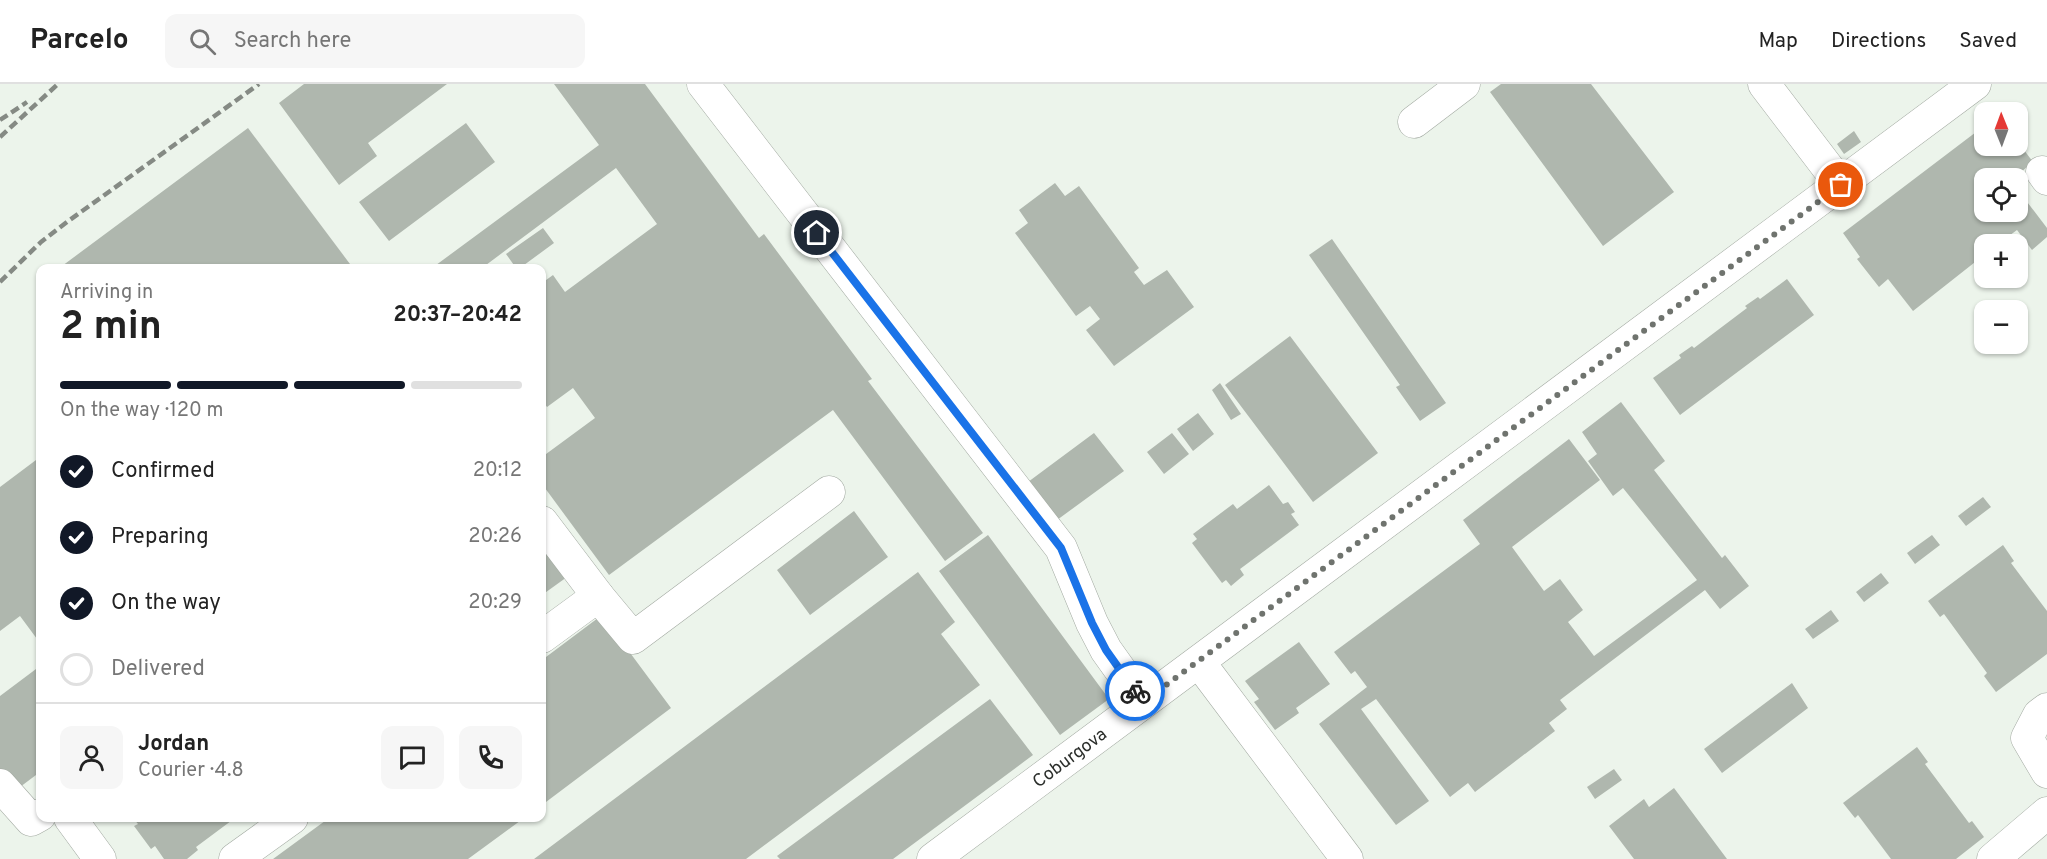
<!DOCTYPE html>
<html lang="en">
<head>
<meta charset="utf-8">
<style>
	body { margin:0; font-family:Overpass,sans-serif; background:#f6f6f6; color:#222; height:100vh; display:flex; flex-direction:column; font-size:22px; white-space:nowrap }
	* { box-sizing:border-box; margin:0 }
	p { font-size:20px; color:#767676 }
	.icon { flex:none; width:33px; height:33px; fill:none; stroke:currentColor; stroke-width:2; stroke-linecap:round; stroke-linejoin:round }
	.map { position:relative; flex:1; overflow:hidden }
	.details { position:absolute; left:36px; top:180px; width:510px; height:558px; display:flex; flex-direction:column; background:#fff; border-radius:12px; box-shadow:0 2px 4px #0004 }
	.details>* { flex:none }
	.needle { width:39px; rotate:359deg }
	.controls { position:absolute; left:1974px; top:18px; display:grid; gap:12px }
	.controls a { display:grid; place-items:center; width:54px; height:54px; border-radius:12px; background:#fff; box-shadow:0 2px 4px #0004; font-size:30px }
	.pin { position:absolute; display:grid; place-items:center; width:51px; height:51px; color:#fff; margin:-26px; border:3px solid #fff; border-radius:50%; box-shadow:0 2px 6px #0007 }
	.courier { position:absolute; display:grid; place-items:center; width:60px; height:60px; margin:-30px; border:4px solid #1a73e8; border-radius:50%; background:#fff; color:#222; box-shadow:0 2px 8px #0007 }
	.headline em { font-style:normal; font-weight:700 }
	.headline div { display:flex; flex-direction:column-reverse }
	.headline { display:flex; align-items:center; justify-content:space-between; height:102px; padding:0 24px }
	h1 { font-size:39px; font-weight:700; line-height:45px }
	.bar { display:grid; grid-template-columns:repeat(4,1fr); gap:9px 6px; align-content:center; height:72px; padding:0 24px }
	.bar i { height:8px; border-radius:4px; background:#e0e0e0 }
	.bar .selected { background:#111827 }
	.bar p { grid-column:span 4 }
	.line { display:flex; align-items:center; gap:15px; padding:0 24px; border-top:2px solid #e0e0e0 }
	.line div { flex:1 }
	.round { display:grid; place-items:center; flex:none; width:63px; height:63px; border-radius:12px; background:#f6f6f6 }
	ol { padding:0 24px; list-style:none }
	li { display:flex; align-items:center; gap:18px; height:66px }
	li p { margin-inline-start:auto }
	li .icon { padding:6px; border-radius:50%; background:#111827; color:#fff; stroke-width:4 }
	li:last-child { color:#767676 }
	li i { width:33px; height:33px; border:3px solid #e0e0e0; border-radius:50% }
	header { display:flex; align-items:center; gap:36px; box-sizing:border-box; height:84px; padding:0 30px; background:#fff; border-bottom:2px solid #e0e0e0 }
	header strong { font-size:28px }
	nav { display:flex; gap:33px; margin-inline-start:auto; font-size:21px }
	.search { width:420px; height:54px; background:#f6f6f6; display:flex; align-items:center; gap:15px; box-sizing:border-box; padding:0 21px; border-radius:12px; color:#767676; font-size:22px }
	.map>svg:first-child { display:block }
	.building { fill:#afb7ae }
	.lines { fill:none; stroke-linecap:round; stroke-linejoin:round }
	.minor-casing { stroke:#a3aaa2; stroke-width:33 }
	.minor { stroke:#fff; stroke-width:32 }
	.rail { stroke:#858a84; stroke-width:4.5; stroke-dasharray:9 4.5; stroke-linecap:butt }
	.done { stroke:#6f736e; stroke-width:6; stroke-dasharray:0 10.8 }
	.route { stroke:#1a73e8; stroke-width:8 }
	.labels { text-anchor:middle; stroke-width:5; stroke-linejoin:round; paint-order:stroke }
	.street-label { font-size:18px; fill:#2b2e2b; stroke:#fff }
</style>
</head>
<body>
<header>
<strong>Parcelo</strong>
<div class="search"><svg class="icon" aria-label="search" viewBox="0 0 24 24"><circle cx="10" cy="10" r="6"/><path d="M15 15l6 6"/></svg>Search here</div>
<nav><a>Map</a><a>Directions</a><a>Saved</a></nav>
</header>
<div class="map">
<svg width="2047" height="775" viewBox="0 0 2047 775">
	<rect width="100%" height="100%" fill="#ecf4eb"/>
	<path class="building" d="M304 0H447L368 59 377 72 339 101 279 19Z
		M554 0H645L759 154 764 150 872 295 868 297 983 449 945 477 833 326 609 491 542 400V373L595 334 573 304 547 323 542 316V226L545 223 542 219V199L553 191 565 208 657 140 616 84 482 184H432L599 61Z
		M1501 0H1591L1674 108 1603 162 1490 8Z
		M466 39 495 78 389 157 359 118Z
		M1984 42V62H2018V58L2033 78 2014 94H1984V128H2018V106L2047 144V153L2032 166 2017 146 1998 160H1984V171L1913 227 1888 195 1879 203 1857 175 1860 173 1843 149Z
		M248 44 353 184H64L62 182Z
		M1854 47 1861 58 1844 70 1837 60Z
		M1055 99 1065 112 1079 102 1139 184 1134 188 1144 201 1167 186 1194 223 1114 282 1086 246 1100 235 1090 222 1076 232 1015 149 1028 139 1019 126Z
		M543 144 554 159 520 184H516L506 170Z
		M1332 155 1446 319 1420 337 1396 303 1400 301 1309 171Z
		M1787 195 1814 231 1680 331 1653 294 1681 274 1679 271 1692 262 1694 264 1747 224 1745 222 1758 213 1760 215Z
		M1290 252 1378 369 1313 418 1225 301Z
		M1220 299 1241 330 1231 336 1212 306Z
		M1621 318 1665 377 1654 386 1722 474 1725 471 1749 502 1720 525 1705 506 1560 616 1567 625 1549 639 1555 647 1475 708 1468 699 1450 713 1376 615 1361 625 1429 717 1396 741 1319 640 1367 603 1355 587 1351 590 1334 568 1480 460 1463 436 1569 355 1600 396 1512 463 1544 507 1560 495 1583 526 1568 538 1594 572 1697 496 1623 404 1613 412 1588 377 1597 370 1582 348Z
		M1198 329 1214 350 1193 367 1177 345Z
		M1094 349 1124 387 1057 436 1028 398Z
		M1172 349 1189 370 1164 390 1147 368Z
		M40 373V559L20 532 0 547V403Z
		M1269 401 1283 420 1288 418 1295 428 1291 430 1299 441 1240 485 1244 491 1231 502 1226 496 1222 499 1192 459 1197 455 1193 450 1233 420 1237 425Z
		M1983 413 1991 423 1966 442 1958 432Z
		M854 427 888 473 810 531 777 486Z
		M542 450 567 493 542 511Z
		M988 451 1109 615 1060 651 939 487Z
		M1932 451 1940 461 1915 480 1907 469Z
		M2003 461 2014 477 2011 479 2047 527V570L1996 608 1984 592 1987 589 1944 530 1940 533 1928 517Z
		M918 488 955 538 941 550 980 601 746 775H534Z
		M1881 489 1889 499 1864 518 1856 508Z
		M1831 526 1839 537 1813 555 1805 545Z
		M602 531 671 624 542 721V576Z
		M1299 558 1330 600 1296 624 1299 629 1275 646 1254 618 1259 615 1245 597Z
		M40 582V688L12 709 0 692V612Z
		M1792 599 1808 624 1722 689 1704 665Z
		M990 615 1033 671 893 775H780L777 772Z
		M1917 663 1928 678 1925 680 1969 739 1972 737 1984 753 1956 775H1891L1858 731 1855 734 1843 719Z
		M1614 685 1622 696 1595 715 1587 703Z
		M1674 704 1727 775H1634L1609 742 1644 715 1649 723Z
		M133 734H235L196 763 198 766 187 775H164L155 762 151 765 134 742 138 740Z
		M329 734H524L468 775H273Z"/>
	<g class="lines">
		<defs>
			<g id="minor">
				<path d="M703 0 1061 464 1092 539 1106 566 1143 618"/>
				<path d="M1764 0 1841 101"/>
				<path d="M1414 38 1464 0"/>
				<path d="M2042 88 2047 95"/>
				<path d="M542 438 598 512"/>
				<path d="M542 553 598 512 633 554 829 408"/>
				<path d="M1199 578 1347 775"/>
				<path d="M2047 625 2039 631 2027 654 2047 688"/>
				<path d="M0 701 31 736 40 731"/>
				<path d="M70 734 100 775"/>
				<path d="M235 775 292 734"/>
				<path id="s1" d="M933 775 1975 0"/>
				<path d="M1993 775 2047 729"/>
			</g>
		</defs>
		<use href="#minor" class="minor-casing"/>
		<use href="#minor" class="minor"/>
		<path class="rail" d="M0 36 27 18
			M0 53 58 0
			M0 198 41 158 67 138 259 0"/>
	</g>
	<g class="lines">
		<path class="done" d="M1135 607 1143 618 1841 101"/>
		<path class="route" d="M817 149 1061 464 1092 539 1106 566 1135 607"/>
	</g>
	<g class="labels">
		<g class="street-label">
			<text dy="6" stroke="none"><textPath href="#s1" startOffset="170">Coburgova</textPath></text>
		</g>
	</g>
</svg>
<div class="controls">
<a><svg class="needle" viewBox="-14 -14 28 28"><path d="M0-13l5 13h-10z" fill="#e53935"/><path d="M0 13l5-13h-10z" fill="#767676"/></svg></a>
<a><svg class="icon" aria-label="locate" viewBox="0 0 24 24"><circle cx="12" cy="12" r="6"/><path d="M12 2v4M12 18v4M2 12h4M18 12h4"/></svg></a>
<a>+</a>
<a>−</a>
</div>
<div class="pin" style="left:1841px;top:101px;background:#ea580c"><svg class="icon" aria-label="bag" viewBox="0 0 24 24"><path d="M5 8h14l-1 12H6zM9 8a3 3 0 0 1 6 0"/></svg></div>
<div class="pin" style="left:817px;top:149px;background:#1f2937"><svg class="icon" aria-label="home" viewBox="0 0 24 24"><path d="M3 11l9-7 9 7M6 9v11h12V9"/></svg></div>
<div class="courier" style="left:1135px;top:607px"><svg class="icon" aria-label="bike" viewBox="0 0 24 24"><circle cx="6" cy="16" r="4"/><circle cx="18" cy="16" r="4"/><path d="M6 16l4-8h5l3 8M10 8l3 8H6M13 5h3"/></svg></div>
<section class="details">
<div class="headline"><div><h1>2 min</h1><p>Arriving in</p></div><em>20:37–20:42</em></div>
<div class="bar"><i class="selected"></i><i class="selected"></i><i class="selected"></i><i></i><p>On the way · 120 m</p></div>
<ol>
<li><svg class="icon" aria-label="check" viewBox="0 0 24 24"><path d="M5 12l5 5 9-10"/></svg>Confirmed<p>20:12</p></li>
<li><svg class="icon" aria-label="check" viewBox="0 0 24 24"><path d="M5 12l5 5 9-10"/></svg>Preparing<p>20:26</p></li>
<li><svg class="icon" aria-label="check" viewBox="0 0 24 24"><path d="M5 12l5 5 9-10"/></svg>On the way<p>20:29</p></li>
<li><i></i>Delivered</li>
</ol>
<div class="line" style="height:108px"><a class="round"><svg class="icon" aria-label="person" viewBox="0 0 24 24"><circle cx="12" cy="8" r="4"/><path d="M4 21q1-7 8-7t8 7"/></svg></a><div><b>Jordan</b><p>Courier · 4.8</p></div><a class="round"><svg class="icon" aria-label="chat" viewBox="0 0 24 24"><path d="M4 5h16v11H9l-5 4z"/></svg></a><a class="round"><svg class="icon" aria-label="phone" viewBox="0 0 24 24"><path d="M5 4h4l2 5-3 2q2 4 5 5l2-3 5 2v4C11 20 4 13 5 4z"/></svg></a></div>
</section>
</div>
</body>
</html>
